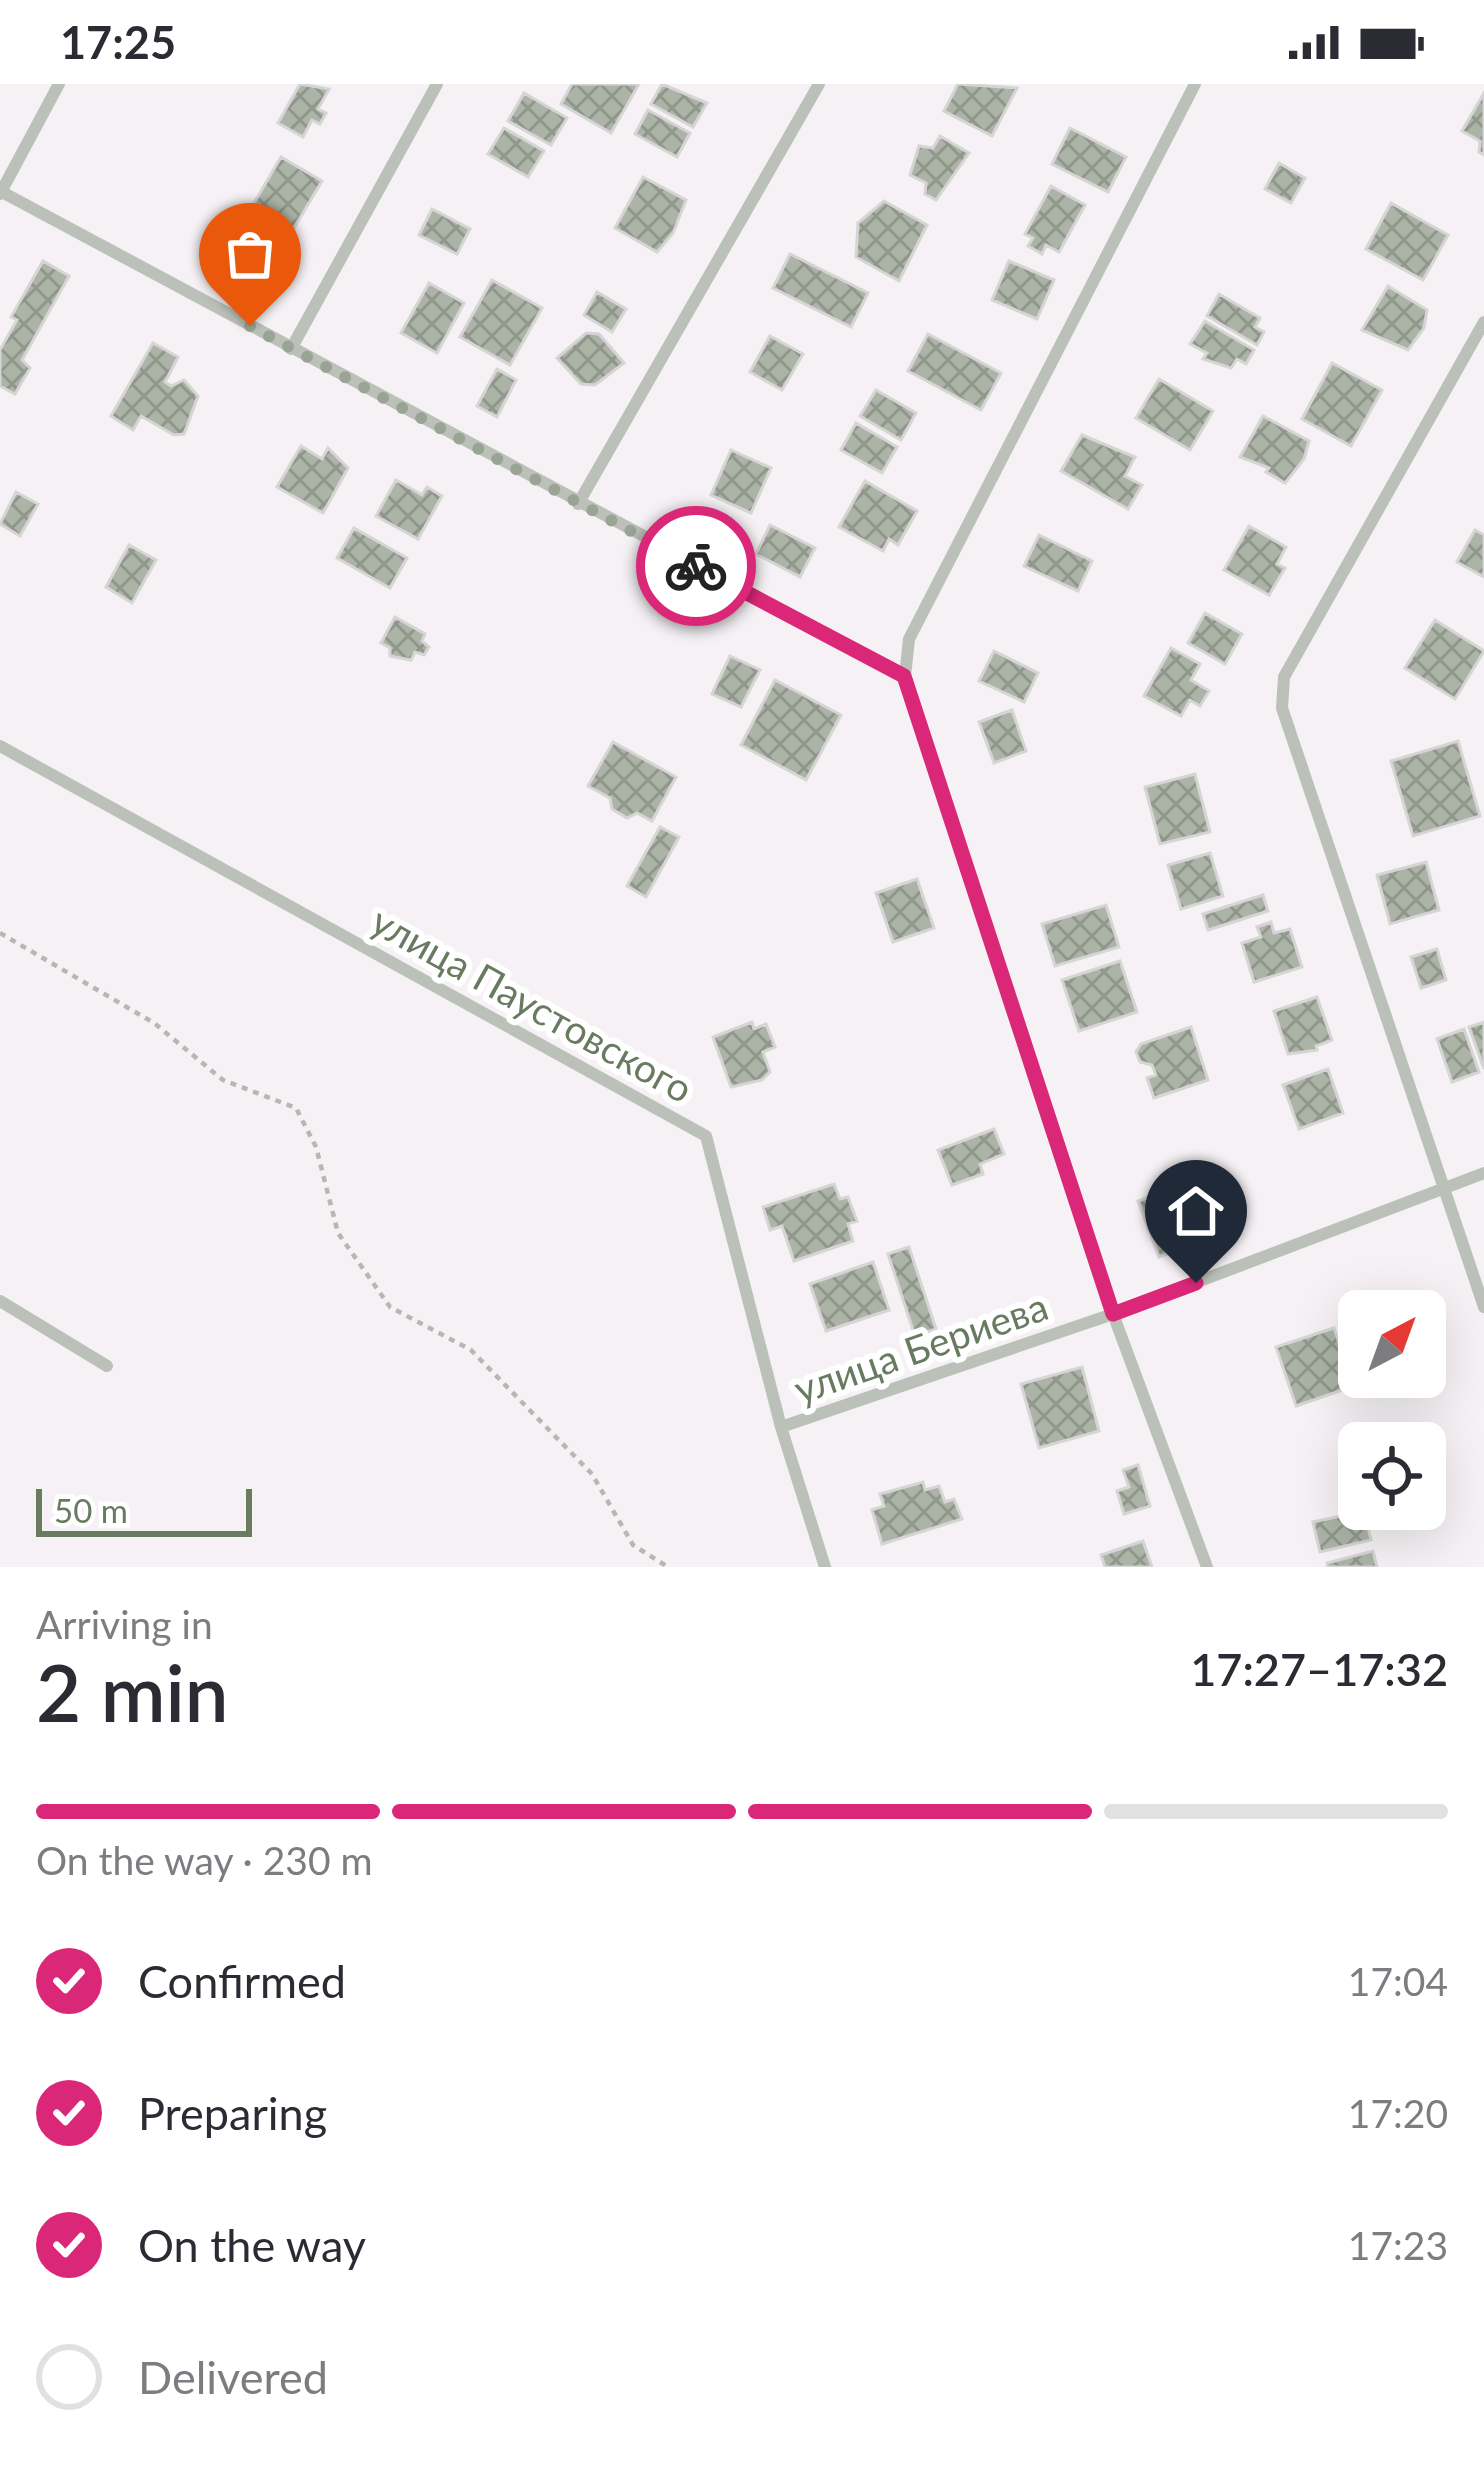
<!DOCTYPE html>
<html lang="en">
<head>
<meta charset="utf-8">
<style>
	body { margin:0; font-family:Lato,sans-serif; background:#f7f7f7; color:#2b2b33; height:100vh; display:flex; flex-direction:column; font-size:45px; white-space:nowrap }
	* { box-sizing:border-box; margin:0 }
	p { font-size:39px; color:#7c7c81 }
	.icon { flex:none; width:66px; height:66px; fill:none; stroke:currentColor; stroke-width:2; stroke-linecap:round; stroke-linejoin:round }
	.map { position:relative; height:1483px; overflow:hidden }
	.side { display:flex; flex-direction:column; background:#fff; flex:1 }
	.side>* { flex:none }
	.needle { width:78px; rotate:41deg }
	.fabs { position:absolute; left:1338px; top:1206px; display:grid; gap:24px }
	.fabs a { display:grid; place-items:center; width:108px; height:108px; border-radius:18px; background:#fff; box-shadow:0 12px 48px #0002; font-size:60px }
	.scale { position:absolute; left:36px; bottom:30px; width:216px; box-sizing:border-box; padding-left:12px; border:6px solid #687b61; border-top:0; font-size:33px; line-height:42px; white-space:nowrap; color:#687b61; -webkit-text-stroke:9px #fff; paint-order:stroke }
	.pin { position:absolute; display:grid; place-items:center; width:102px; height:102px; color:#fff; margin:-123px -51px; border-radius:50% 50% 50% 0; rotate:-45deg; box-shadow:0 0 12px #0007 }
	.pin .icon { rotate:45deg }
	.courier { position:absolute; display:grid; place-items:center; width:120px; height:120px; margin:-60px; border:9px solid #db2777; border-radius:50%; background:#fff; color:#222; box-shadow:0 3px 15px #0007 }
	.overview em { font-style:normal; font-weight:600 }
	.overview div { display:flex; flex-direction:column-reverse }
	.overview { display:flex; align-items:center; justify-content:space-between; height:204px; padding:0 36px }
	h1 { font-size:78px; font-weight:600; line-height:90px }
	.bar { display:grid; grid-template-columns:repeat(4,1fr); gap:18px 12px; align-content:center; height:144px; padding:0 36px }
	.bar i { height:15px; border-radius:9px; background:#e1e1e2 }
	.bar .selected { background:#db2777 }
	.bar p { grid-column:span 4 }
	ol { padding:0 36px; list-style:none }
	li { display:flex; align-items:center; gap:36px; height:132px }
	li p { margin-inline-start:auto }
	li .icon { padding:12px; border-radius:50%; background:#db2777; color:#fff; stroke-width:4 }
	li:last-child { color:#7c7c81 }
	li i { width:66px; height:66px; border:6px solid #e1e1e2; border-radius:50% }
	.status { display:flex; justify-content:space-between; align-items:center; height:84px; padding:0 60px; background:#fff; direction:ltr }
	.status svg { height:33px; fill:currentColor }
	.map>svg:first-child { display:block }
	.building { fill:url(#building-cross-hatch); stroke:#d6d4d5; stroke-width:3 }
	.lines { fill:none; stroke-linecap:round; stroke-linejoin:round }
	.path { stroke:#b4b8b2; stroke-width:4.5; stroke-dasharray:6 6; stroke-linecap:butt }
	.minor { stroke:#bbc1b9; stroke-width:12 }
	.done { stroke:#99a494; stroke-width:12; stroke-dasharray:0 21.6 }
	.route { stroke:#db2777; stroke-width:15 }
	.labels { text-anchor:middle; stroke-width:12; stroke-linejoin:round; paint-order:stroke }
	.street-label { font-size:39px; fill:#687b61; stroke:#fff }
</style>
</head>
<body>
<div class="status"><b>17:25</b><svg viewBox="0 0 49 12"><path d="M0 12V9h3v3zM5 12V6h3v6zM10 12V3h3v9zM15 12V0h3v12zM26 1h20v11H26zM47 4h2v5h-2z"/></svg></div>
<div class="map">
<svg width="1484" height="1483" viewBox="0 0 1484 1483">
	<defs>
		<pattern id="building-cross-hatch" width="8" height="8" patternUnits="userSpaceOnUse" patternTransform="scale(3)"><rect width="8" height="8" fill="#abb4a7"/><path d="M0 0l8 8M0 8l8-8" fill="none" stroke="#8f978b"/></pattern>
	</defs>
	<rect width="100%" height="100%" fill="#f5f1f4"/>
	<path class="building" d="M300 0 329 5 318 25 326 29 320 40 312 36 303 53 278 39Z
		M572 0H639L611 49 561 20Z
		M662 0 707 19 693 43 651 20Z
		M958 0 1017 4 992 52 944 27Z
		M524 9 567 34 551 61 508 37Z
		M1484 9V71L1479 68 1480 57 1462 47Z
		M648 26 690 49 677 73 635 50Z
		M504 44 544 67 528 93 488 70Z
		M1070 44 1126 73 1108 108 1052 80Z
		M940 52 969 69 936 116 925 110 926 99 910 91 919 62 933 64Z
		M281 73 322 97 257 206 217 182Z
		M1279 79 1305 94 1291 119 1265 105Z
		M643 93 686 116 673 149 657 168 615 144Z
		M1051 102 1085 121 1059 168 1046 161 1042 170 1028 162 1033 154 1025 150Z
		M884 117 927 141 899 197 856 173 858 139Z
		M1391 119 1448 151 1423 196 1366 165Z
		M432 125 470 145 457 170 419 151Z
		M790 170 868 209 851 243 773 204Z
		M43 177 69 192 22 276 30 284 15 310 0 302V266L17 236 11 233Z
		M1009 177 1054 196 1037 235 992 216Z
		M492 196 542 224 510 281 460 253Z
		M429 199 464 219 437 269 401 249Z
		M1388 202 1427 226 1424 244 1408 266 1362 246Z
		M597 208 626 225 612 248 584 231Z
		M1219 210 1260 234 1255 243 1264 248 1257 261 1207 232Z
		M1205 237 1254 266 1246 280 1237 275 1231 284 1203 275 1207 269 1190 260Z
		M586 249 599 250 624 279 595 301 581 300 557 274Z
		M928 250 1001 289 981 326 908 287Z
		M770 252 803 270 782 306 750 288Z
		M153 259 178 273 165 298 171 302 184 296 198 312 184 350 174 351 141 332 133 346 111 332Z
		M1332 279 1382 306 1351 362 1302 335Z
		M497 285 516 296 497 333 477 322Z
		M1159 295 1213 327 1190 366 1136 334Z
		M876 306 916 329 901 356 860 332Z
		M1263 332 1309 357 1304 375 1285 399 1266 388 1269 384 1240 373Z
		M856 339 897 363 882 389 841 366Z
		M1082 351 1135 373 1125 392 1142 401 1128 425 1061 387Z
		M301 362 322 375 328 364 348 384 323 429 277 403Z
		M731 366 771 384 751 429 711 411Z
		M396 396 422 411 427 403 442 412 418 455 376 432Z
		M865 397 917 427 898 461 889 455 883 467 839 443Z
		M16 408 38 420 20 452 0 440Z
		M770 441 815 464 800 493 756 470Z
		M1249 442 1286 463 1277 480 1285 484 1269 511 1224 486Z
		M354 444 407 474 390 504 337 474Z
		M1475 446 1484 451V493L1457 478Z
		M1039 451 1092 477 1078 507 1024 482Z
		M129 461 156 476 132 519 106 503Z
		M1205 529 1242 550 1225 580 1188 559Z
		M395 533 425 550 422 557 429 563 424 571 415 568 411 576 390 572V564L381 559Z
		M1435 536 1484 567 1455 615 1405 584Z
		M1171 564 1200 580 1191 596 1209 607 1200 622 1190 616 1181 632 1144 612Z
		M994 567 1038 589 1024 618 979 597Z
		M730 572 760 586 741 623 712 610Z
		M775 596 841 631 806 696 741 661Z
		M1012 626 1026 667 994 679 979 638Z
		M1458 657 1480 732 1413 752 1391 677Z
		M613 658 676 693 652 737 637 729 627 734 612 725 610 714 588 702Z
		M1195 690 1210 748 1160 760 1145 703Z
		M660 743 679 753 646 813 627 802Z
		M1210 769 1223 812 1181 825 1168 781Z
		M1426 778 1439 826 1390 840 1377 791Z
		M917 795 934 844 893 858 876 809Z
		M1263 811 1268 827 1208 846 1203 830Z
		M1106 821 1119 863 1055 882 1042 840Z
		M1271 838 1274 849 1290 845 1302 883 1254 898 1242 859 1261 853 1257 843Z
		M1437 865 1446 896 1421 904 1411 873Z
		M1120 877 1137 928 1079 947 1062 896Z
		M1317 913 1332 956 1316 962 1317 966 1288 970 1274 927Z
		M752 938 754 945 766 940 775 963 763 968 770 988 762 996 731 1003 713 953Z
		M1484 938V985L1469 943Z
		M1191 943 1208 996 1154 1014 1147 994 1156 991 1152 981 1140 978 1136 968 1141 960Z
		M1464 945 1479 988 1452 998 1437 955Z
		M1328 985 1343 1029 1299 1045 1283 1001Z
		M994 1045 1004 1070 980 1080 983 1090 952 1101 938 1066Z
		M834 1100 840 1115 848 1113 857 1137 848 1140 853 1157 794 1177 782 1142 770 1146 763 1123Z
		M1183 1101 1203 1157 1159 1173 1138 1117Z
		M909 1163 936 1245 915 1252 888 1170Z
		M873 1178 889 1226 826 1247 810 1200Z
		M1418 1215 1422 1227H1383Z
		M1425 1235 1438 1275 1425 1279Z
		M1334 1244 1354 1302 1296 1322 1276 1263Z
		M1082 1283 1099 1347 1039 1364 1021 1300Z
		M1138 1381 1150 1422 1124 1430 1117 1407 1129 1403 1123 1386Z
		M923 1398 925 1406 939 1402 945 1418 954 1415 962 1435 882 1460 872 1426 884 1422 880 1410Z
		M1364 1427 1371 1456 1320 1468 1313 1438Z
		M1143 1457 1152 1483H1105L1101 1471Z
		M1373 1467 1377 1483H1328L1327 1479Z"/>
	<g class="lines">
		<path class="path" d="M0 849 154 939 223 996 296 1024 316 1063 338 1149 390 1223 471 1266 592 1390 633 1461 668 1483"/>
		<path class="minor" d="M1195 0 909 555 905 592 1113 1230 1207 1483
			M2 108 905 592
			M0 110 59 0
			M1484 238 1284 593 1282 624 1484 1223
			M291 265 437 0
			M578 420 819 0
			M0 662 706 1052 781 1343 825 1483
			M0 1217 107 1282
			M781 1343 1113 1230 1484 1089"/>
	</g>
	<g class="lines">
		<path class="done" d="M250 242 696 482"/>
		<path class="route" d="M696 482 904 592 1113 1230 1196 1199"/>
	</g>
	<g class="labels">
		<g class="street-label">
			<text transform="translate(532 921) rotate(29)" y="14">улица Паустовского</text>
			<text transform="translate(921 1264) rotate(-19)" y="14">улица Бериева</text>
		</g>
	</g>
</svg>
<div class="fabs">
<a><svg class="needle" viewBox="-14 -14 28 28"><path d="M0-13l5 13h-10z" fill="#e53935"/><path d="M0 13l5-13h-10z" fill="#7c7c81"/></svg></a>
<a><svg class="icon" aria-label="locate" viewBox="0 0 24 24"><circle cx="12" cy="12" r="6"/><path d="M12 2v4M12 18v4M2 12h4M18 12h4"/></svg></a>
</div>
<div class="scale">50 m</div>
<div class="pin" style="left:250px;top:242px;background:#ea580c"><svg class="icon" aria-label="bag" viewBox="0 0 24 24"><path d="M5 8h14l-1 12H6zM9 8a3 3 0 0 1 6 0"/></svg></div>
<div class="pin" style="left:1196px;top:1199px;background:#1f2937"><svg class="icon" aria-label="home" viewBox="0 0 24 24"><path d="M3 11l9-7 9 7M6 9v11h12V9"/></svg></div>
<div class="courier" style="left:696px;top:482px"><svg class="icon" aria-label="bike" viewBox="0 0 24 24"><circle cx="6" cy="16" r="4"/><circle cx="18" cy="16" r="4"/><path d="M6 16l4-8h5l3 8M10 8l3 8H6M13 5h3"/></svg></div>
</div>
<section class="side">
<div class="overview"><div><h1>2 min</h1><p>Arriving in</p></div><em>17:27–17:32</em></div>
<div class="bar"><i class="selected"></i><i class="selected"></i><i class="selected"></i><i></i><p>On the way · 230 m</p></div>
<ol>
<li><svg class="icon" aria-label="check" viewBox="0 0 24 24"><path d="M5 12l5 5 9-10"/></svg>Confirmed<p>17:04</p></li>
<li><svg class="icon" aria-label="check" viewBox="0 0 24 24"><path d="M5 12l5 5 9-10"/></svg>Preparing<p>17:20</p></li>
<li><svg class="icon" aria-label="check" viewBox="0 0 24 24"><path d="M5 12l5 5 9-10"/></svg>On the way<p>17:23</p></li>
<li><i></i>Delivered</li>
</ol>
</section>
</body>
</html>
